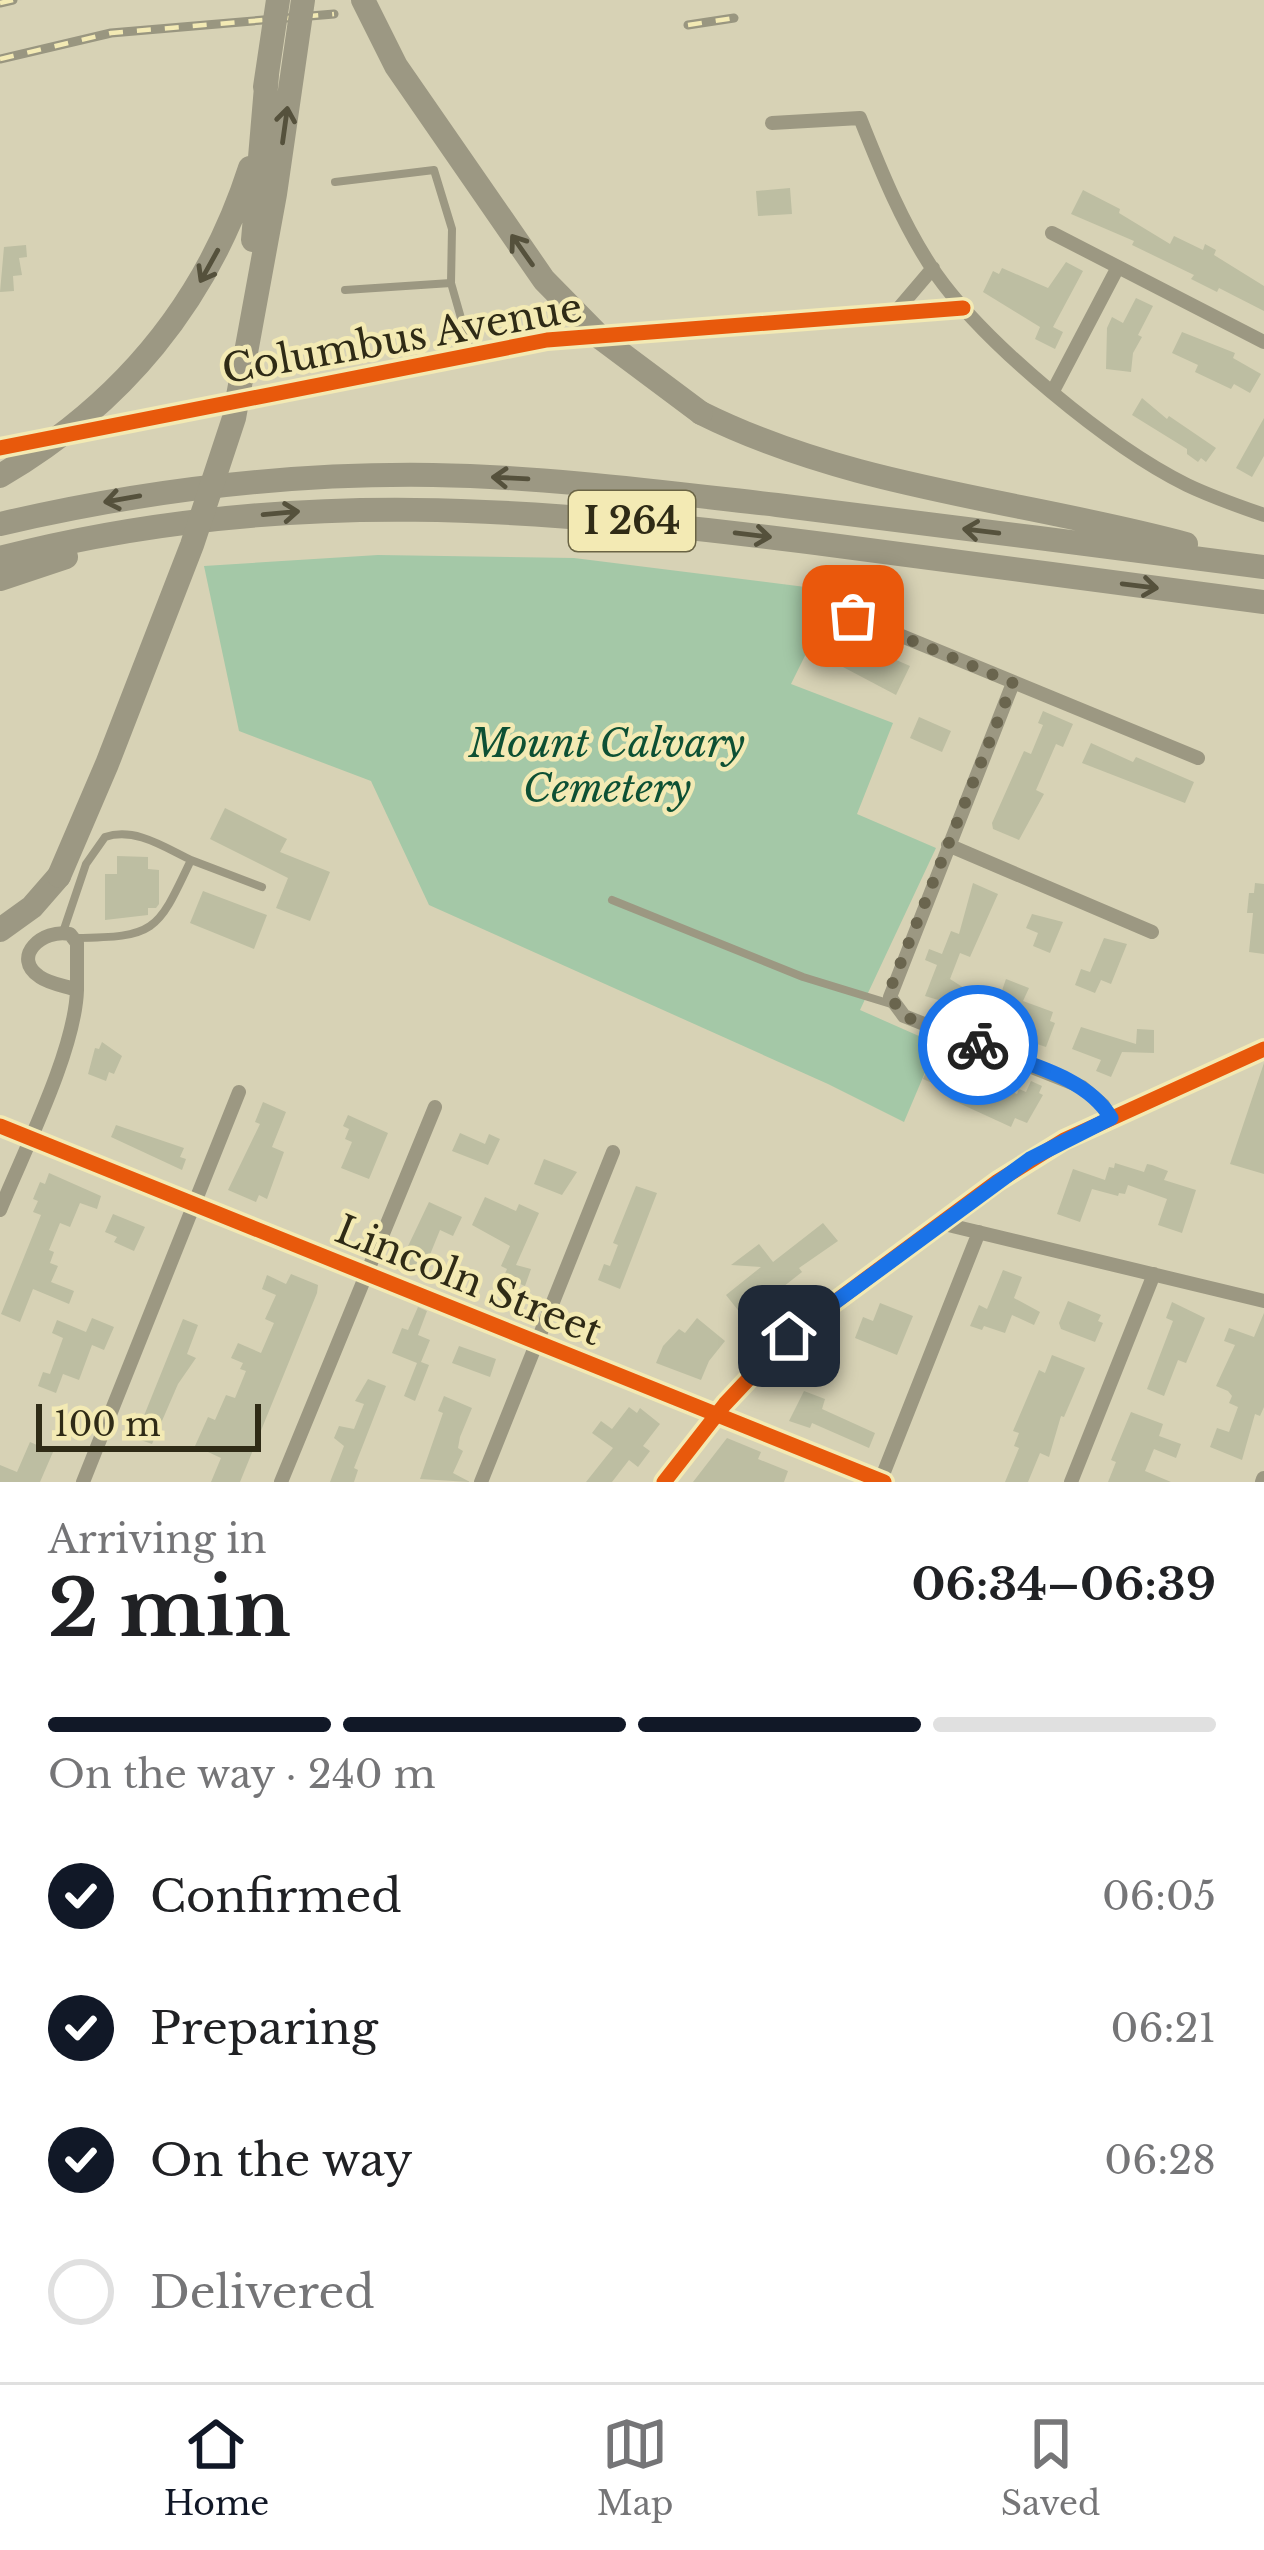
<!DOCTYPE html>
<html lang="en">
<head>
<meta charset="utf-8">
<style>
	body { margin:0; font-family:"Libre Baskerville",serif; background:#f2f2f2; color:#202124; height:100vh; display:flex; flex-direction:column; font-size:45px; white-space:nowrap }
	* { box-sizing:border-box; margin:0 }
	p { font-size:39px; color:#757577 }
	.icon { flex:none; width:66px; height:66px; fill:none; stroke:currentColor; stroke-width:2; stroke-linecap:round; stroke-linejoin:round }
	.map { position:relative; height:1482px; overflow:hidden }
	.details { display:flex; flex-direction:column; background:#fff; flex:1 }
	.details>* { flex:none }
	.scale { position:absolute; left:36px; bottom:30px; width:225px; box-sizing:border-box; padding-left:12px; border:6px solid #2f2b16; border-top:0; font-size:33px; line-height:42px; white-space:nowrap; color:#2f2b16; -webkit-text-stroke:9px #f3eab4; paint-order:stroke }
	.pin { position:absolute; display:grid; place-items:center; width:102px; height:102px; color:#fff; margin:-51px; border-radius:24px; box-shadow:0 6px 18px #0006 }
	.courier { position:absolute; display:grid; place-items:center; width:120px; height:120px; margin:-60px; border:9px solid #1a73e8; border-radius:50%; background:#fff; color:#222; box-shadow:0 3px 15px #0007 }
	.overview em { font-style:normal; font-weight:700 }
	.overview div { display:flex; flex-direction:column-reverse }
	.overview { display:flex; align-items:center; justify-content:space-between; height:204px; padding:0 48px }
	h1 { font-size:78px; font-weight:700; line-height:90px }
	.bar { display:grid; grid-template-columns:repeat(4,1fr); gap:18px 12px; align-content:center; height:144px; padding:0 48px }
	.bar i { height:15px; border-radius:9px; background:#e0e0e0 }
	.bar .current { background:#111827 }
	.bar p { grid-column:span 4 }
	ol { padding:0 48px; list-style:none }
	li { display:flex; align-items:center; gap:36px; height:132px }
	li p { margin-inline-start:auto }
	li .icon { padding:12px; border-radius:50%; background:#111827; color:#fff; stroke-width:4 }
	li:last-child { color:#757577 }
	li i { width:66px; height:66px; border:6px solid #e0e0e0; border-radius:50% }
	.tab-bar { display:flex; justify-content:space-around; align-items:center; height:168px; border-top:3px solid #e0e0e0; background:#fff; font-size:33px; color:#757577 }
	.tab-bar a { display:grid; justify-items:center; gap:6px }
	.tab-bar .current { color:#111827 }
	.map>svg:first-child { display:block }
	.green { fill:#a4c8a7 }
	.building { fill:#bdbea2 }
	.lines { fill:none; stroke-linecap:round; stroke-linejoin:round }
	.service { stroke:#9c9882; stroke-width:8 }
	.minor { stroke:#9c9882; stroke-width:14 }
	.tertiary { stroke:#9c9882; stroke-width:16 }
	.motorway { stroke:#9c9883; stroke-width:24 }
	.rail-casing { stroke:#999680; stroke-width:9 }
	.rail { stroke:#f3eab4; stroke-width:4.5; stroke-dasharray:14; stroke-linecap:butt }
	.motorway-bridge { stroke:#9c9883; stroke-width:24 }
	.cycleway-casing { stroke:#f3eab4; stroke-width:22 }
	.cycleway { stroke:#e8590c; stroke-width:15 }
	.oneway { stroke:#55513c }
	.done { stroke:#6a654e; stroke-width:12; stroke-dasharray:0 21.6 }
	.route { stroke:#1a73e8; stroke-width:15 }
	.labels { text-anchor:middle; stroke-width:9; stroke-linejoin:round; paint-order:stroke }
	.shield { fill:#f3eab4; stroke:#6a6445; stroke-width:3 }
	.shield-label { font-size:36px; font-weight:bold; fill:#2f2b16 }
	.street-label { font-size:39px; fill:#2f2b16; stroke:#f3eab4 }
	.park-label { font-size:39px; font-style:italic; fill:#0d5034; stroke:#f3eab4 }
</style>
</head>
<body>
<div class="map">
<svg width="1264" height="1482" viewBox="0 0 1264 1482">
	<rect width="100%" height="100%" fill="#d7d2b5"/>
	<path class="green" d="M378 555 574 558 837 591 791 684 893 723 857 814 936 848 860 1010 937 1044 904 1122 828 1084 429 905 371 781 239 731 204 566Z"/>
	<path class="building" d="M790 188 792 214 758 216 756 191Z
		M1083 190 1120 209 1119 213 1170 244 1174 236 1203 250 1205 244 1216 250 1214 255 1264 286V311L1219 288 1217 292 1191 279 1194 275 1132 245 1134 241 1071 214Z
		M26 245 27 257 19 258 22 275 13 276 14 291 0 292 4 247Z
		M1066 262 1083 271 1053 327 1063 332 1055 349 1035 339 1040 327 983 292 993 271 999 274 1002 268 1048 288Z
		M1136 298 1153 306 1138 335 1142 337 1133 353 1131 372 1106 369 1107 328 1112 317 1123 323Z
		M1182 332 1235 353 1233 358 1261 374 1250 393 1234 384 1231 389 1195 372 1198 365 1172 353Z
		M1142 398 1167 419 1169 416 1216 448 1206 462 1201 458 1198 462 1187 454V449L1132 415Z
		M1264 418V456L1252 477 1236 468Z
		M817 626 862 650 864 646 910 666 896 695 807 648Z
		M1043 711 1073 724 1063 747 1056 744 1036 790 1044 794 1019 840 993 829 992 823 1024 751 1031 754 1043 725 1038 723Z
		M919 717 951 731 942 752 910 738Z
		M1091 743 1133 762 1136 757 1194 782 1185 803 1082 763Z
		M225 808 287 839 280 852 330 872 310 921 276 908 288 878 210 839Z
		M117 856 148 857V869L159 870V904L156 908H148V915L105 920V874H117Z
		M973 883 998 894 970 957 960 953 950 979 972 993 965 1008 925 996 937 965 925 960 929 949 942 954 951 931 959 934Z
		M1255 883 1264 884V954L1249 952 1253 913H1247L1249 893H1254Z
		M203 891 267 915 254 949 190 923Z
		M1032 914 1063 922 1050 953 1033 946 1038 933 1026 928Z
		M1104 938 1127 944 1111 984 1101 980 1095 993 1075 985 1081 969 1090 972Z
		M1006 979 1029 988 1023 1001 1053 1012 1050 1021 1055 1023 1046 1047 1031 1042 1034 1031 992 1014 994 1008 989 1006 994 994 1000 996Z
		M1081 1027 1136 1044 1137 1029 1154 1030V1053L1122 1052 1111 1077 1096 1071 1101 1060 1072 1049Z
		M102 1042 122 1056 114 1074 109 1072 106 1081 88 1074 95 1048 99 1049Z
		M970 1057 983 1062 977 1076 1017 1094 1019 1089 1026 1092 1031 1081 1042 1086 1039 1093 1043 1095 1027 1123 1015 1118 1011 1127 950 1099 953 1092 923 1079 931 1060 965 1070Z
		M1264 1063V1174L1230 1164Z
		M263 1102 286 1112 272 1147 284 1152 267 1199 259 1195 256 1202 228 1190 260 1124 255 1122Z
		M348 1115 388 1133 369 1179 341 1168 352 1142 345 1139 349 1129 343 1126Z
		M116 1125 184 1148 180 1157 186 1159 182 1170 111 1137Z
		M460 1133 485 1144 489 1134 500 1139 488 1165 452 1151Z
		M544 1159 577 1172 562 1195 534 1184Z
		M1115 1163 1144 1172 1147 1164 1152 1165 1168 1171 1164 1180 1196 1190 1182 1233 1158 1225 1167 1199 1128 1185 1125 1194 1119 1193 1118 1196 1092 1189 1080 1222 1057 1214 1073 1169 1105 1180 1109 1167 1114 1168Z
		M49 1173 101 1196 97 1209 80 1203 70 1227 60 1223 49 1250 54 1252 50 1263 58 1266 51 1282 74 1291 69 1304 33 1289 20 1322 1 1314 41 1215 33 1212 38 1201 33 1199 40 1182 45 1184Z
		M636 1186 657 1193 620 1289 598 1280 604 1264 610 1266 618 1245 613 1243Z
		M485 1197 516 1211 519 1204 539 1213 516 1265 531 1269 525 1286 518 1283 515 1291 500 1285 507 1269 501 1266 510 1246 472 1225Z
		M429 1202 462 1217 453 1236 440 1230 427 1262 422 1261 418 1270 400 1263Z
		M113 1214 145 1227 134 1251 114 1242 117 1237 105 1232Z
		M823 1223 838 1241 799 1268 802 1272 774 1294 778 1299 758 1315 755 1311 745 1319 726 1295 761 1267 731 1265 759 1244 773 1262Z
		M1003 1270 1022 1277 1014 1298 1040 1312 1034 1325 1012 1315 1005 1333 984 1326 982 1330 970 1326 979 1305 987 1309Z
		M291 1274 318 1285 317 1293 240 1482H211L221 1458 195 1446 208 1417 215 1420 226 1395 235 1398 246 1371 240 1369 243 1363 231 1358 238 1343 261 1353 274 1323 265 1319 276 1295 262 1289 267 1275 286 1284Z
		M1068 1301 1101 1315 1098 1321 1103 1323 1095 1342 1061 1329 1059 1323Z
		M1172 1302 1205 1318 1186 1363 1178 1360 1164 1396 1147 1389 1173 1321 1166 1318Z
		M880 1303 913 1316 897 1355 855 1338 863 1317 873 1321Z
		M418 1307 427 1311 418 1335 430 1340 421 1362 429 1365 415 1401 404 1396 417 1363 392 1353 402 1328 408 1330Z
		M1264 1313V1407L1260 1416 1255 1414 1242 1460 1210 1447 1217 1428 1229 1432 1238 1407 1229 1403 1232 1396 1228 1391 1216 1386 1235 1345 1224 1341 1229 1328 1254 1337Z
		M92 1318 114 1327 104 1350 92 1345 79 1380 63 1374 56 1393 38 1386 43 1372 50 1374 63 1338 52 1333 57 1320 86 1332Z
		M697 1318 725 1341 709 1361 701 1380 656 1363 663 1346 679 1329 685 1333Z
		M183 1319 198 1325 187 1354 196 1358 178 1384 152 1444 135 1438Z
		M459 1346 496 1359 490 1377 452 1363Z
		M1052 1355 1085 1368 1064 1417 1061 1416 1049 1457 1040 1453 1028 1482H1005L1019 1448 1014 1446 1019 1433 1013 1431 1039 1370 1045 1373Z
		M368 1379 386 1386 354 1468 358 1470 354 1482H330L344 1446 334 1438 339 1426 354 1429 364 1404 355 1401Z
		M804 1391 825 1399 822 1409 875 1433 869 1448 812 1423 810 1428 789 1421Z
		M444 1396 472 1408 460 1437 458 1448 463 1451 453 1473 470 1482 420 1479 443 1413 438 1411Z
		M629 1407 637 1413 640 1408 660 1424 643 1446 650 1451 638 1467 629 1460 612 1482H586L613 1448 592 1433 601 1421 612 1429Z
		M1131 1412 1163 1424 1159 1436 1181 1444 1176 1458 1154 1449 1145 1471 1171 1482H1108L1116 1462 1111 1460Z
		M727 1438 761 1452 758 1459 788 1471 784 1482H693Z
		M30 1442 53 1452 40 1482H0V1465L17 1472Z"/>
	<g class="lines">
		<path class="service" d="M335 182 434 170 452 229 451 283 471 353
			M345 290 451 283
			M612 900 803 977 891 1004
			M63 932 86 864 105 837C135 827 164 847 191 860
			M75 938C156 937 157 932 191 860L262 887"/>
		<path class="minor" d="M772 123 860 118C881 171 903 226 936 274 986 345 1110 447 1187 485 1212 497 1238 506 1264 515
			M1052 233 1264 342
			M893 315 933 268
			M1053 391 1118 267
			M67 435 547 340 963 308
			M0 448 45 439
			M853 616 1198 758
			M1013 683 890 997 904 1016 1082 1087 1103 1105 1111 1119
			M948 845 1152 932
			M0 1126 716 1415
			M0 1210C24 1151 75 1051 77 990V943L70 934C43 928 10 957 40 977 50 984 66 986 77 990
			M940 1223 1264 1301
			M83 1482 239 1092
			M281 1482 435 1107
			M481 1482 613 1152
			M880 1482 979 1232
			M1071 1482 1154 1274"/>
		<path class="tertiary" d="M716 1415 884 1482
			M664 1482 725 1404 789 1336 998 1181 1064 1140 1264 1049
			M1263 1482 1264 1479"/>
		<path class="motorway" d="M701 413C854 489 1023 500 1186 544
			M0 524C141 491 287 473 433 475 548 477 662 492 777 505 939 525 1102 546 1264 567
			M0 558C287 484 542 508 831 545 975 564 1120 583 1264 602
			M0 579 66 557
			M0 930 32 907 59 876"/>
		<defs>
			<path id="rail" d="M0 3 13 0
				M688 25 734 18
				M0 59 111 33 334 14"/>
		</defs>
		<use href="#rail" class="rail-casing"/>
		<use href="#rail" class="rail"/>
		<path class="motorway-bridge" d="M363 0 396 66 544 280 602 339 701 413
			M265 87 278 0
			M253 240 267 75
			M0 476C121 405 207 302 250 168
			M59 876 107 764 192 545 234 418 275 194 303 0"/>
		<defs>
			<path id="cycleway" d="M0 448 547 340 963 308
				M0 1126 884 1482
				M664 1482 725 1404 789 1336 998 1181 1064 1140 1264 1049"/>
		</defs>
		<use href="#cycleway" class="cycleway-casing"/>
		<use href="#cycleway" class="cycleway"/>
	</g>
	<defs><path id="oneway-shaft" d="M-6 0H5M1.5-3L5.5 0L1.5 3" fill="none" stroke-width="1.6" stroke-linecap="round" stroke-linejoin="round" transform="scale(3)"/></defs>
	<g class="oneway">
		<use href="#oneway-shaft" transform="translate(285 125) rotate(-82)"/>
		<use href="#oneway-shaft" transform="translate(522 250) rotate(-125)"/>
		<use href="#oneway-shaft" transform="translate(209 266) rotate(119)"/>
		<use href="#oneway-shaft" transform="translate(510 478) rotate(-177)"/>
		<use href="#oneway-shaft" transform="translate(122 499) rotate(170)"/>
		<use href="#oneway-shaft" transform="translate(281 513) rotate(-5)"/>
		<use href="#oneway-shaft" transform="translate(981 531) rotate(-173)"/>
		<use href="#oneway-shaft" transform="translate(753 535) rotate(7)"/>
		<use href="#oneway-shaft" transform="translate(1140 586) rotate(7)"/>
	</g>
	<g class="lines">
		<path class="done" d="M853 616 1013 683 891 987C890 1024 949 1034 978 1045"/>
		<path class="route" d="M789 1336 1030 1159 1111 1118C1086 1075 1022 1063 978 1045"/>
	</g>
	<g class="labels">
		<rect class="shield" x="569" y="491" width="126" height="60" rx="9"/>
		<g class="shield-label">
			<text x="632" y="534">I 264</text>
		</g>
		<g class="street-label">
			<text transform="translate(402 338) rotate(-10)" y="14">Columbus Avenue</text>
			<text transform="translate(469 1280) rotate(22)" y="14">Lincoln Street</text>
		</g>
		<g class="park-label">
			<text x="607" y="757">Mount Calvary<tspan x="607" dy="45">Cemetery</tspan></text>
		</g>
	</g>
</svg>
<div class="scale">100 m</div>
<div class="pin" style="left:853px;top:616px;background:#ea580c"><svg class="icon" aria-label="bag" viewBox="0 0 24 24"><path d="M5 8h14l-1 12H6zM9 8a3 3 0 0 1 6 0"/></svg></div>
<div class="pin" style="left:789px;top:1336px;background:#1f2937"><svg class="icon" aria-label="home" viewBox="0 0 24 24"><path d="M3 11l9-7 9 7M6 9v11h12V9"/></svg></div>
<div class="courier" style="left:978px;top:1045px"><svg class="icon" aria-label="bike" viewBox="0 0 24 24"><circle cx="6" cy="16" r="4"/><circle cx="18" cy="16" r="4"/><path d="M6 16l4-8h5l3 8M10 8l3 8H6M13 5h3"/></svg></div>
</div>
<section class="details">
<div class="overview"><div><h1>2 min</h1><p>Arriving in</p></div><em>06:34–06:39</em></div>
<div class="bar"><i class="current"></i><i class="current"></i><i class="current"></i><i></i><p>On the way · 240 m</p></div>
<ol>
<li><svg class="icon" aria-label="check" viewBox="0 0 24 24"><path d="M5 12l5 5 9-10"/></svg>Confirmed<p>06:05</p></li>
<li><svg class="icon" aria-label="check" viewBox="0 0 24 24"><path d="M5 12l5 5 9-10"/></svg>Preparing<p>06:21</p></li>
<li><svg class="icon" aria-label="check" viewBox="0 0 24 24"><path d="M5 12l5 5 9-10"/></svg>On the way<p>06:28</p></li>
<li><i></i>Delivered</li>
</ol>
</section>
<nav class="tab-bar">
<a class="current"><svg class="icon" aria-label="home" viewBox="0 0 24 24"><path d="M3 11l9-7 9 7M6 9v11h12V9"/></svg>Home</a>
<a><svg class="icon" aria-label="map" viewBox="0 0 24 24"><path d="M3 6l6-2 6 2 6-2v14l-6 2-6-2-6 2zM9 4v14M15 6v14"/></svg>Map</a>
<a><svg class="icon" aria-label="saved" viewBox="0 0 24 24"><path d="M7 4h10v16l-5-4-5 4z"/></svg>Saved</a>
</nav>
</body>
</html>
